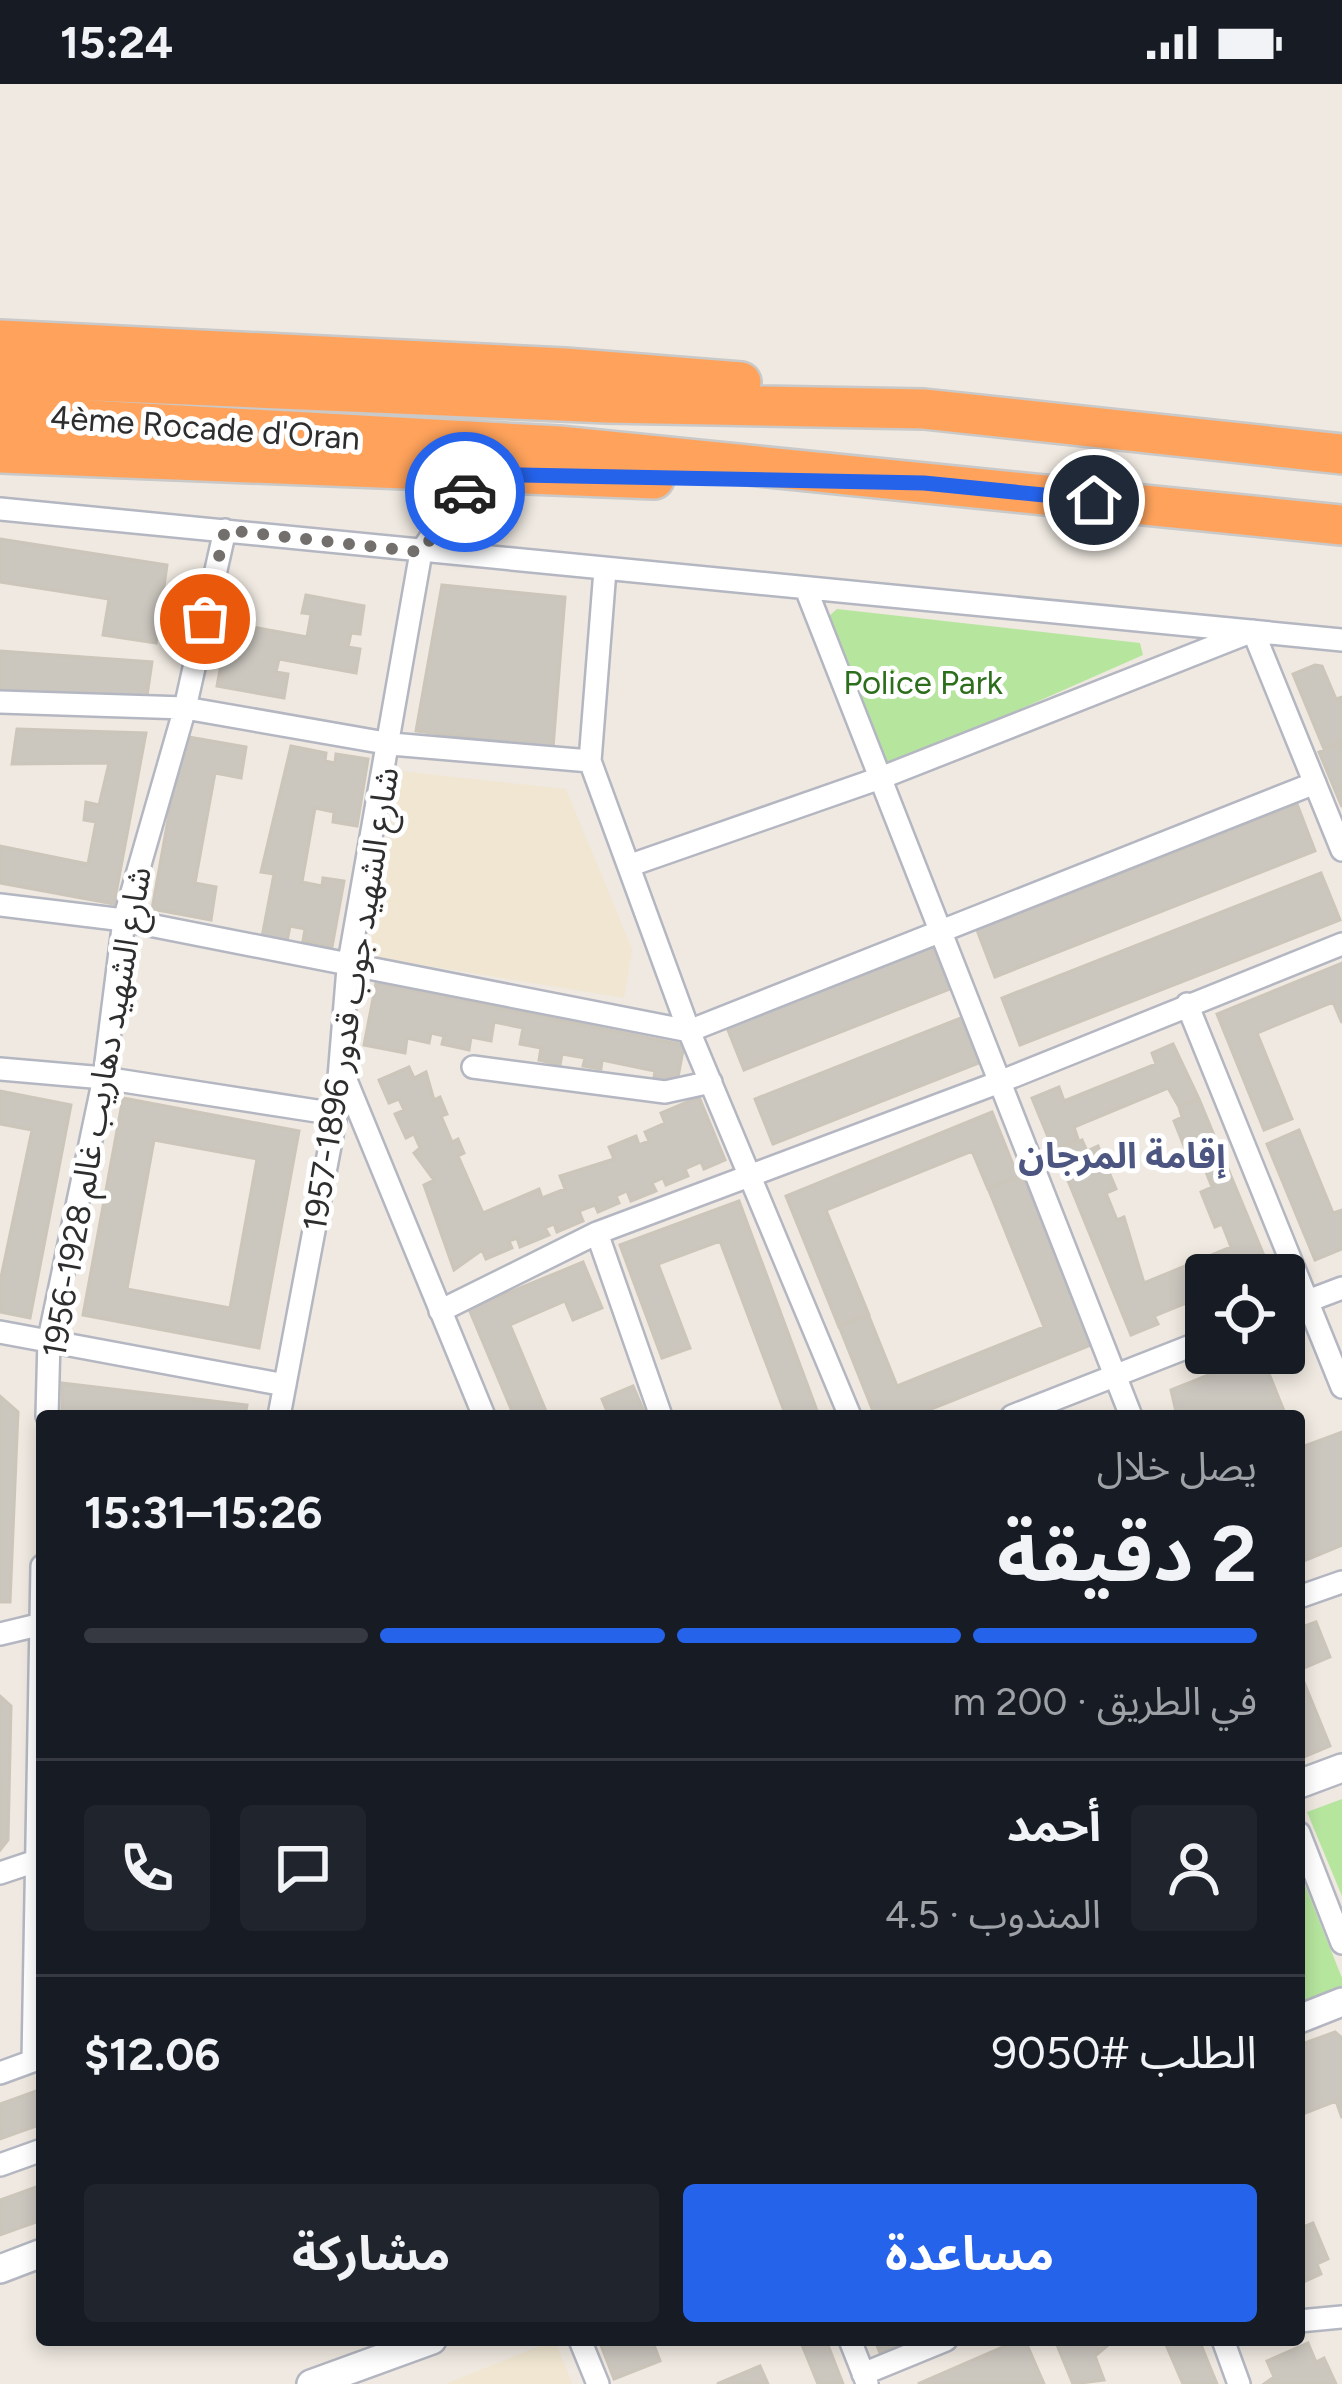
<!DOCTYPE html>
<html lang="ar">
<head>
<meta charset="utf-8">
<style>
	body { margin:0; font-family:Figtree,"Noto Sans Arabic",sans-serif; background:#20242c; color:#f1f3f6; direction:rtl; height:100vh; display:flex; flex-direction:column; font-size:45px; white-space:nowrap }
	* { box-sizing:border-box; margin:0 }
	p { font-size:39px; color:#9ea1a6 }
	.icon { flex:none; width:66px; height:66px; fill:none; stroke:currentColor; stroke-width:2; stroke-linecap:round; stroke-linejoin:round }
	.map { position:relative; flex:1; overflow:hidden; direction:ltr }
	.details { position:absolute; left:36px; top:1326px; width:1269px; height:936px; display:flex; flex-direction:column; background:#171b24; border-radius:12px; box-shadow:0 6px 18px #0003; direction:rtl }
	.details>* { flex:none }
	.tools { position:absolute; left:1185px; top:1170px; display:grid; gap:24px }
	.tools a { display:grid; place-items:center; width:120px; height:120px; border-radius:12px; background:#171b24; box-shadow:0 6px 18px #0003; font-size:60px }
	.pin { position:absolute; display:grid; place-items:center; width:102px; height:102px; color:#fff; margin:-51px; border:6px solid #fff; border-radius:50%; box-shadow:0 3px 12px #0007 }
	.courier { position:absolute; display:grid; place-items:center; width:120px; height:120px; margin:-60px; border:9px solid #2563eb; border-radius:50%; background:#fff; color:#222; box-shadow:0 3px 15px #0007 }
	.head em { font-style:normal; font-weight:700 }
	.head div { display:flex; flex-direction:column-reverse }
	.head { display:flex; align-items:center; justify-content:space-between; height:204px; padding:0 48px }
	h1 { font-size:78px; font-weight:700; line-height:90px }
	.bar { display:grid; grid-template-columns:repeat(4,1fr); gap:18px 12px; align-content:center; height:144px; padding:0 48px }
	.bar i { height:15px; border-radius:9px; background:#363941 }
	.bar .selected { background:#2563eb }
	.bar p { grid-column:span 4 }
	.line { display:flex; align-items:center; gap:30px; padding:0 48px; border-top:3px solid #363941 }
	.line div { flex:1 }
	.round { display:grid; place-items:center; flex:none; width:126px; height:126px; border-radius:12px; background:#20242c }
	.action { display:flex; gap:24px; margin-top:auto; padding:24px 48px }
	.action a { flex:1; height:138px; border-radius:12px; background:#2563eb; color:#fff; font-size:48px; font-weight:700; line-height:138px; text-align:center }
	.action a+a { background:#20242c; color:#f1f3f6 }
	.status { display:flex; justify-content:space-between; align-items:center; height:84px; padding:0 60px; background:#171b24; direction:ltr }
	.status svg { height:33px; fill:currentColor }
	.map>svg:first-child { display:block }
	.education { fill:#f0e6d1 }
	.green { fill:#b6e59e }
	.building { fill:#cbc7bf; stroke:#cbc5ba; stroke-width:3; fill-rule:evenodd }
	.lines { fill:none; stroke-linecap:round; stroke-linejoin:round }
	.minor-casing { stroke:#b4b7c1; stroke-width:26 }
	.tertiary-casing { stroke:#b4b7c1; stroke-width:32 }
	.motorway-casing { stroke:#c9c9c9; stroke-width:44 }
	.minor { stroke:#fff; stroke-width:21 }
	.tertiary { stroke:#fff; stroke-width:27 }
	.motorway { stroke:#ffa35c; stroke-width:39 }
	.done { stroke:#726f6d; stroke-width:12; stroke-dasharray:0 21.6 }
	.route { stroke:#2563eb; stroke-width:15 }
	.labels { text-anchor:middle; stroke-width:10; stroke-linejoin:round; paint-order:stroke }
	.street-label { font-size:33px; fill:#2e2e2e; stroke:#fff }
	.park-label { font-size:33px; fill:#2c6e1b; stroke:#fff }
	.neighbourhood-label { font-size:36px; font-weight:bold; fill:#4d5680; stroke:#fff }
</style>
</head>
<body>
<div class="status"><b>15:24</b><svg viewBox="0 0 49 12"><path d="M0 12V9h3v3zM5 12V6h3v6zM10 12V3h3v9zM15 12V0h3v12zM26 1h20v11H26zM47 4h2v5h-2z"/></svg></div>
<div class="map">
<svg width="1342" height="2300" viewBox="0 0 1342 2300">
	<rect width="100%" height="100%" fill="#efe9e1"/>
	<path class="education" d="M399 687 566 705 632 865 624 914 369 872Z
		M555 2256 572 2300H445Z"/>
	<path class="green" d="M837 525 1140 559 1143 571 889 683 829 532Z
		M1342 1715V1812L1307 1728Z
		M1299 1786 1342 1894V1902L1299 1919Z"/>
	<path class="building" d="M0 455 167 481 156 559 103 551 109 515 0 498Z
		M442 501 565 513 553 664 416 647Z
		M306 511 364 522 360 550 351 549 348 563 360 565 356 589 279 575 276 588 288 590 284 614 217 602 222 575 235 577 239 555 228 553 231 539 307 553 311 530 302 529Z
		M0 567 152 578 147 612 0 607Z
		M1315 581 1322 582 1336 615 1342 613V657L1324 665 1293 590Z
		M17 645 146 649 114 820 0 799V762L88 780 96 738 84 736 86 718 99 721 109 679 12 680Z
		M183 652 246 663 241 694 215 689 195 799 216 803 211 836 152 825Z
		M1342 659V723L1319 668Z
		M291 662 326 669 325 677 335 679 336 670 368 675 357 742 333 738 334 728 315 724 302 798 322 802 323 794 344 797 332 863 303 857 305 845 290 842 287 857 262 853 274 790 261 788Z
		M1297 720 1315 767 995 893 977 846Z
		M1321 789 1340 836 1020 961 1002 914Z
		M932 860 950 905 744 986 726 941Z
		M1342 879V939L1333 918 1257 949 1292 1035 1264 1046 1217 930Z
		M376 899 684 961 676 1004 653 999 655 987 602 976 601 985 583 982 585 974 562 970 560 981 539 976 541 964 520 960 523 944 494 938 491 957 471 953 469 966 442 960 444 952 431 949 429 959 407 954 405 969 364 961Z
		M961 934 979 979 773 1060 755 1015Z
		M1173 960 1199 1015 1179 1023 1168 1004 1074 1043 1078 1055 1053 1065 1032 1014 1059 1003 1064 1017 1156 980 1152 969Z
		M409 983 414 994 426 988 434 1016 440 1013 447 1030 441 1032 452 1058 458 1055 464 1069 458 1072 483 1129 539 1105 542 1114 565 1105 560 1092 614 1075 609 1063 636 1052 639 1061 649 1057 645 1048 665 1039 661 1029 699 1013 725 1076 704 1085 701 1078 685 1085 688 1092 666 1101 663 1094 652 1099 656 1107 631 1117 627 1107 616 1112 619 1119 598 1128 595 1121 579 1127 583 1137 557 1148 554 1140 545 1144 549 1151 520 1163 517 1154 509 1157 512 1164 486 1175 482 1166 454 1186 424 1101 434 1096 414 1069 420 1064 414 1050 406 1054 395 1030 404 1026 399 1015 389 1019 379 996Z
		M0 1007 71 1021 30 1234 0 1228V1198L32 1046 0 1040Z
		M123 1014 299 1047 259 1264 83 1231ZM154 1056 257 1075 230 1224 127 1205Z
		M1199 1015 1272 1191H1206V1211L1154 1232 1158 1240 1131 1251 1056 1067 1082 1056 1087 1067 1098 1062 1116 1105 1106 1109 1117 1136 1124 1133 1144 1199 1231 1163 1222 1140 1215 1143 1201 1108 1212 1103 1198 1068 1188 1072 1174 1037 1182 1033 1179 1023Z
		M992 1028 1018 1093 988 1105 972 1067 826 1126 869 1231 839 1243 786 1112Z
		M1299 1046 1333 1129 1342 1126V1165L1315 1176 1267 1060Z
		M1022 1090 1091 1261 914 1332H875L839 1242 868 1230 897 1302 1044 1243 988 1104Z
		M739 1117 819 1332H786L720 1157 658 1180 690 1264 662 1274 620 1161Z
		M583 1178 602 1224 573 1236 565 1217 510 1241 548 1332H514L469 1225Z
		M1261 1270 1286 1332H1177L1171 1306Z
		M62 1299 247 1321 245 1332H125V1328L62 1332Z
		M633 1302 646 1332H609L602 1315Z
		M0 1312 18 1328 10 1518H0Z
		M1342 1348V1461L1299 1479V1364Z
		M1316 1538 1330 1573 1299 1586V1544Z
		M1299 1586 1330 1662 1299 1675Z
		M0 1612 11 1622 8 1756 0 1766Z
		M1335 1948 1342 1954V2034L1336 2017 1300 2031 1299 1961Z
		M42 2005V2040L0 2055V2020Z
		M42 2101V2136L0 2151V2116Z
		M1313 2139 1328 2175 1317 2180 1321 2190 1299 2200V2140L1301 2144Z
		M599 2256H652L660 2277 614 2295Z
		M800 2256H826L843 2300H818Z
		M875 2256H912L880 2269Z
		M1019 2256H1025L1044 2300H918Z
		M1055 2256H1114L1095 2272 1104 2296 1073 2300Z
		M1164 2256H1199L1217 2300H1183Z
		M1308 2259 1316 2278 1324 2274 1336 2300H1264L1274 2293 1267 2277Z
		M760 2282 768 2300H717Z"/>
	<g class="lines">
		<defs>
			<path id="minor" d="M425 387 444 433 461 416 473 390
				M0 425 1342 556
				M605 486 590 677 689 947 850 1332
				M806 505 1131 1332
				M0 618 185 624 391 660 590 677
				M631 781 883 693 1253 547 1342 766
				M0 821 124 836 689 947 1315 699
				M1187 920 1342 1303
				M473 983 665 1008 711 998
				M0 985 104 994 336 1030
				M343 989 484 1332
				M597 1149 661 1332
				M1284 1226 1342 1204
				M440 1227 597 1149 997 999 1342 860
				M0 1248 285 1301
				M47 1332 49 1255 104 994 124 836 185 624 225 446
				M279 1332 336 1030 348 884 421 468 444 433
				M1012 1332 1206 1256
				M1299 1513 1342 1498
				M0 1550 42 1540
				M1299 1749 1342 1859
				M0 1789 42 1775
				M33 1977 42 1482
				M0 1989 41 1974
				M0 2081 42 2066
				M1299 2237 1342 2233
				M580 2256 598 2300
				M850 2256 867 2299
				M1223 2256 1239 2300
				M863 2290 946 2256"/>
			<path id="tertiary" d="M1299 1700 1342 1684
				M1299 1935 1342 1918
				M0 2185 42 2169
				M311 2300 432 2256"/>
			<path id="motorway" d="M0 256 565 284 741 298
				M0 293 607 319 924 325 1342 370
				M0 331 559 362 1342 441
				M0 369 654 395"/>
		</defs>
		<use href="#minor" class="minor-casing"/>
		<use href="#tertiary" class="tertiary-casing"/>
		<use href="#motorway" class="motorway-casing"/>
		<use href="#minor" class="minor"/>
		<use href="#tertiary" class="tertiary"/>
		<use href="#motorway" class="motorway"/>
	</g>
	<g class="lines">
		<path class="done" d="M205 535 225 446 421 468 465 408"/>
		<path class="route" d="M465 408 473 390 924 399 1094 416"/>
	</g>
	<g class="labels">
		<g class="street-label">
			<text transform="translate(205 343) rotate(4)" y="12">4ème Rocade d'Oran</text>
			<text transform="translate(350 915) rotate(-81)" y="12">شارع الشهيد جوب قدور 1896-1957</text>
			<text transform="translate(96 1028) rotate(-80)" y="12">شارع الشهيد دهاريب غالم 1928-1956</text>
		</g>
		<g class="park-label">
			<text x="923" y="610">Police Park</text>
		</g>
		<g class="neighbourhood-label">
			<text x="1122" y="1084">إقامة المرجان</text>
		</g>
	</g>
</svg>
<div class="tools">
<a><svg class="icon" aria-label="locate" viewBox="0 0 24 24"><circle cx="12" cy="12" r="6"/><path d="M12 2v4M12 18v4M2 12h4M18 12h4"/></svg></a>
</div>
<div class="pin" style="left:205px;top:535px;background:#ea580c"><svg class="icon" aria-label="bag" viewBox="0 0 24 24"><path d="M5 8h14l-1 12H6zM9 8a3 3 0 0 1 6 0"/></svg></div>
<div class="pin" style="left:1094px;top:416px;background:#1f2937"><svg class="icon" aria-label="home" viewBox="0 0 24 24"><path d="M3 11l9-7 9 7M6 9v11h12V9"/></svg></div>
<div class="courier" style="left:465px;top:408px"><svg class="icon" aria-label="car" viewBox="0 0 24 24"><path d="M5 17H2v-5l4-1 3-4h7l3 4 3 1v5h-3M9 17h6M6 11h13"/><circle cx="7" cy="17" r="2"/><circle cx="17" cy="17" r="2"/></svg></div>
<section class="details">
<div class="head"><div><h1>2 دقيقة</h1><p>يصل خلال</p></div><em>15:26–15:31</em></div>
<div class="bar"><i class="selected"></i><i class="selected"></i><i class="selected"></i><i></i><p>في الطريق · 200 m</p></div>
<div class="line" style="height:216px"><a class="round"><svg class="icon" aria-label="person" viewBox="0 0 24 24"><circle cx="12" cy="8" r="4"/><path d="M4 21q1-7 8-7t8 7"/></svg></a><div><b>أحمد</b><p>المندوب · 4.5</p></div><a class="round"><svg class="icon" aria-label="chat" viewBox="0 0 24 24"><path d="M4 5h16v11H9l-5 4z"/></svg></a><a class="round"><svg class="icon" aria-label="phone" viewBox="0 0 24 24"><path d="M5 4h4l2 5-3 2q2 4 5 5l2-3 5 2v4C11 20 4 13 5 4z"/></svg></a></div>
<div class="line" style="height:156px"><div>الطلب #9050</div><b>$12.06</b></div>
<div class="action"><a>مساعدة</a><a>مشاركة</a></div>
</section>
</div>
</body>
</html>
